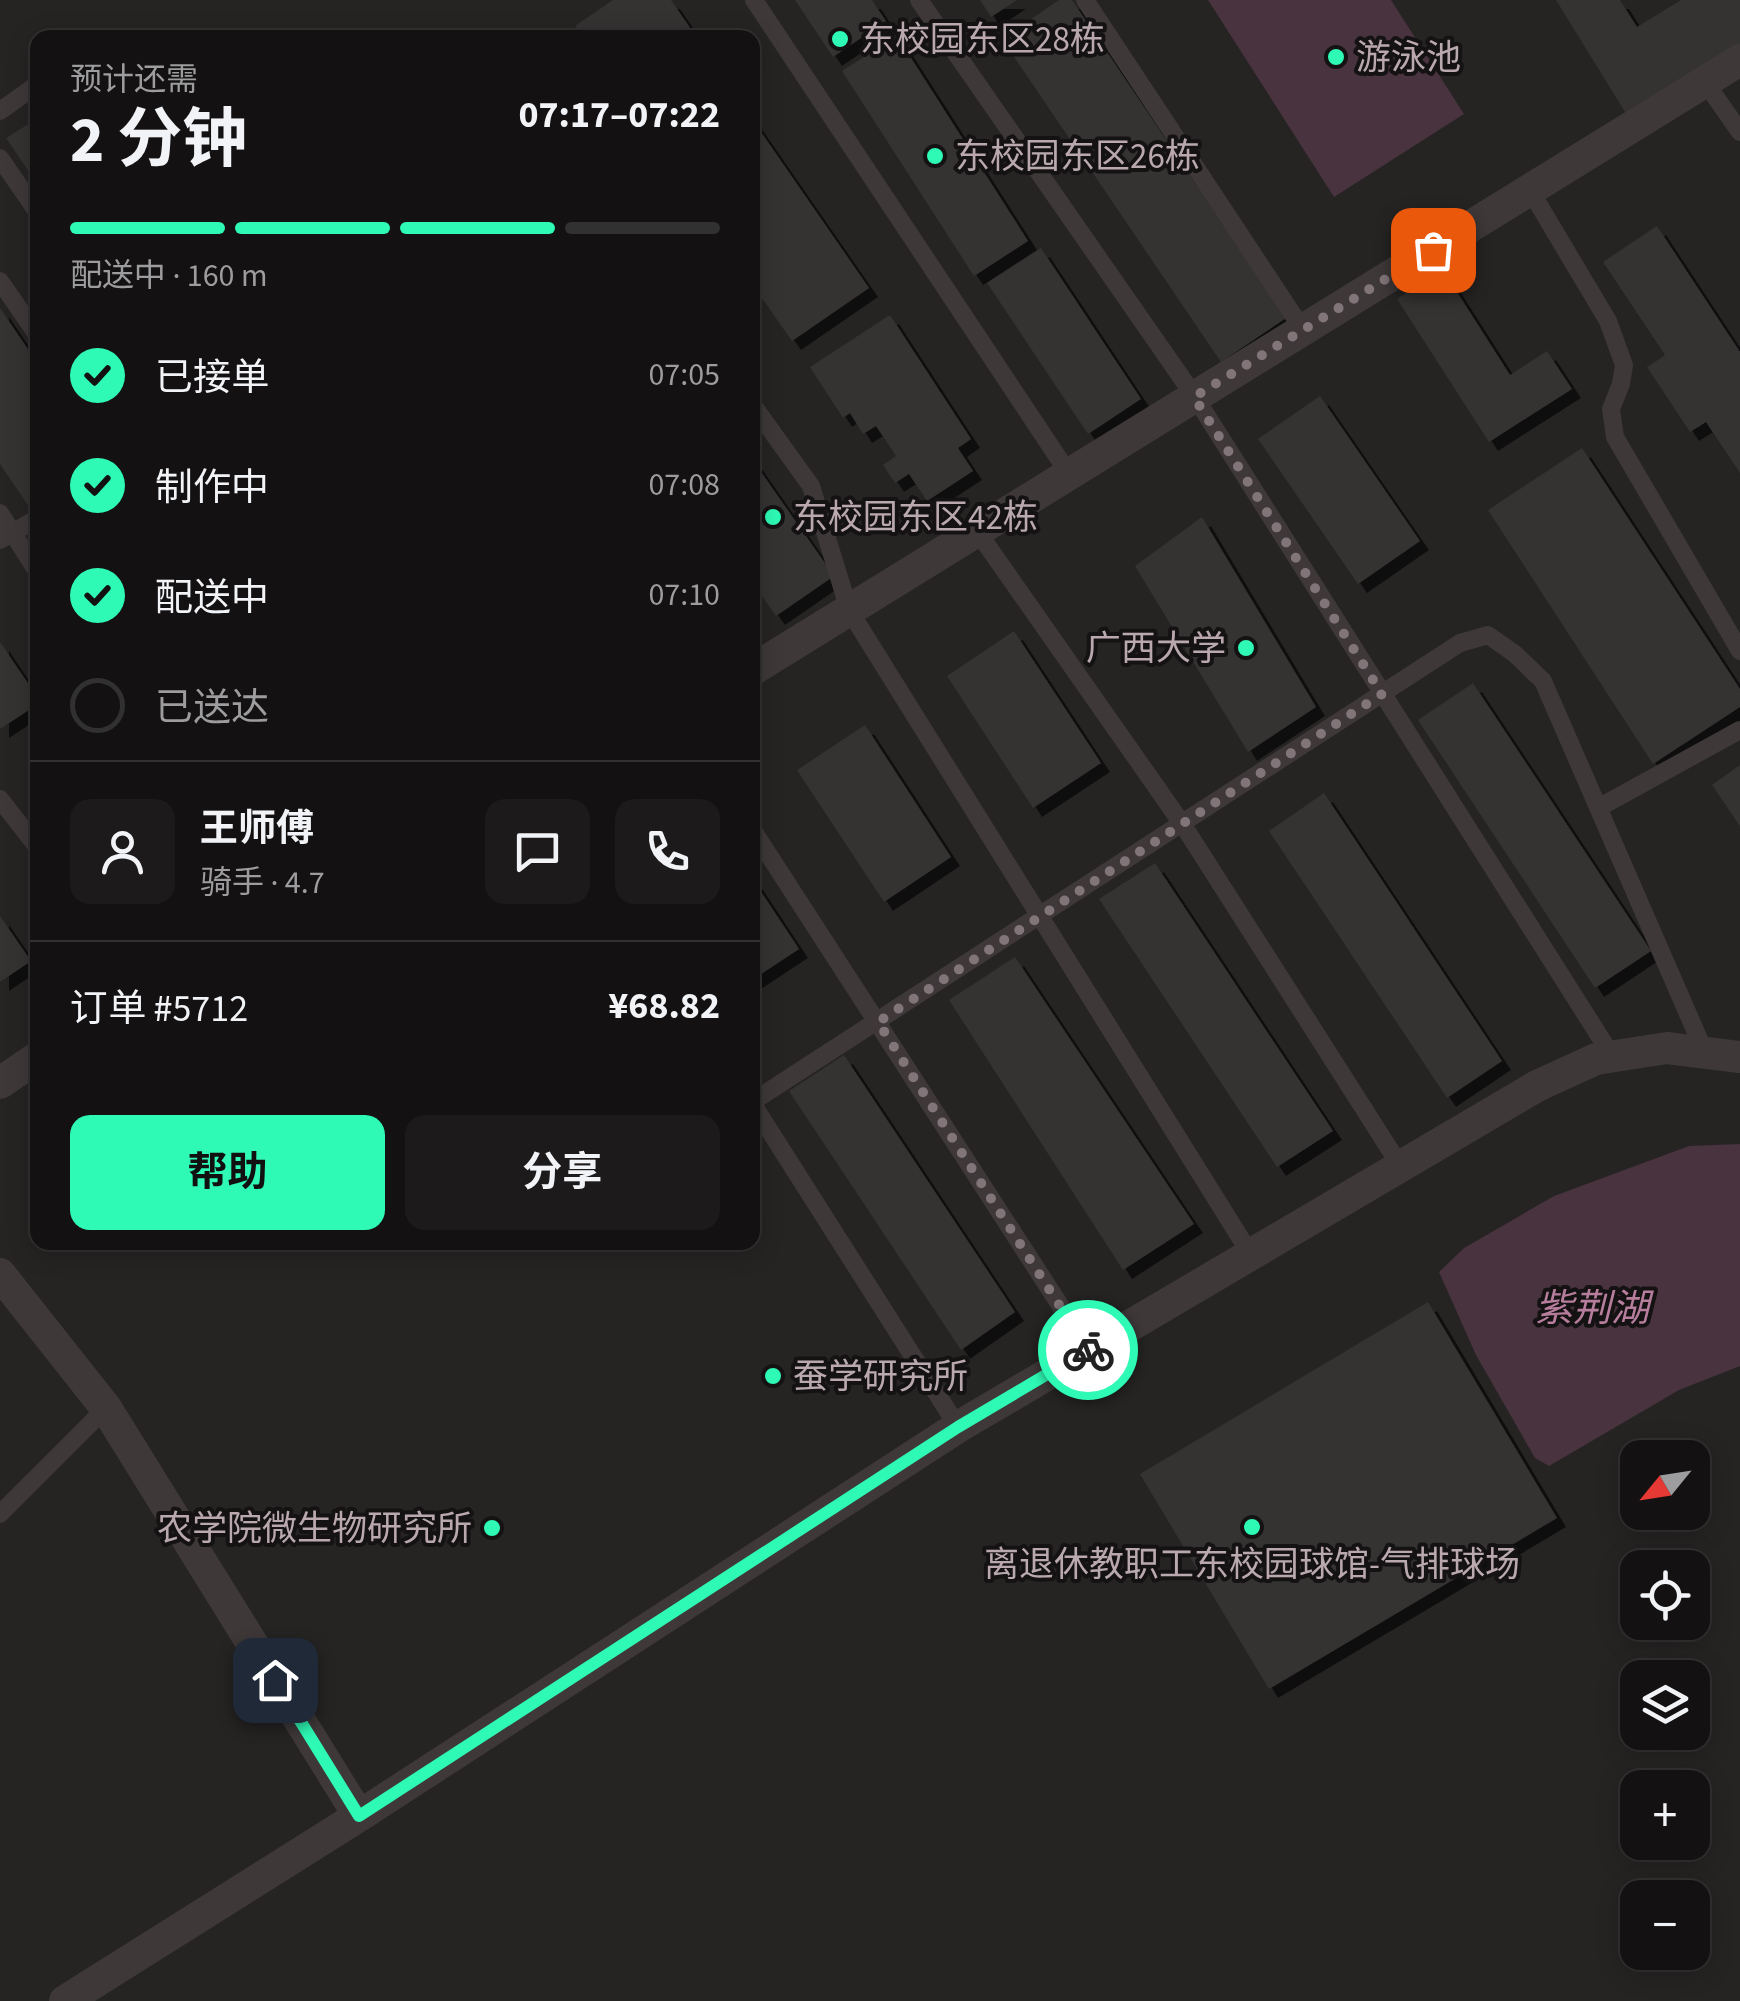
<!DOCTYPE html>
<html lang="zh">
<head>
<meta charset="utf-8">
<style>
	body { margin:0; font-family:"Source Sans 3","Noto Sans SC",sans-serif; background:#1c1a1a; color:#f1f3f6; height:100vh; display:flex; flex-direction:column; font-size:38px; white-space:nowrap }
	* { box-sizing:border-box; margin:0 }
	p { font-size:32px; color:#9d9d9f }
	.icon { flex:none; width:55px; height:55px; fill:none; stroke:currentColor; stroke-width:2; stroke-linecap:round; stroke-linejoin:round }
	.map { position:relative; flex:1; overflow:hidden }
	.panel { position:absolute; left:30px; top:30px; width:730px; height:1220px; display:flex; flex-direction:column; background:#131111; border-radius:20px; box-shadow:0 5px 25px #0003,0 0 0 2px #323131 }
	.panel>* { flex:none }
	.needle { width:65px; rotate:240deg }
	.buttons { position:absolute; left:1620px; top:1440px; display:grid; gap:20px }
	.buttons a { display:grid; place-items:center; width:90px; height:90px; border-radius:20px; background:#131111; box-shadow:0 5px 25px #0003,0 0 0 2px #323131; font-size:50px }
	.pin { position:absolute; display:grid; place-items:center; width:85px; height:85px; color:#fff; margin:-42px; border-radius:20px; box-shadow:0 5px 15px #0006 }
	.courier { position:absolute; display:grid; place-items:center; width:100px; height:100px; margin:-50px; border:8px solid #2efab5; border-radius:50%; background:#fff; color:#222; box-shadow:0 2px 12px #0007 }
	.headline em { font-style:normal; font-weight:700 }
	.headline div { display:flex; flex-direction:column-reverse }
	.headline { display:flex; align-items:center; justify-content:space-between; height:170px; padding:0 40px }
	h1 { font-size:65px; font-weight:700; line-height:75px }
	.bar { display:grid; grid-template-columns:repeat(4,1fr); gap:15px 10px; align-content:center; height:120px; padding:0 40px }
	.bar i { height:12px; border-radius:8px; background:#323131 }
	.bar .on { background:#2efab5 }
	.bar p { grid-column:span 4 }
	.line { display:flex; align-items:center; gap:25px; padding:0 40px; border-top:2px solid #323131 }
	.line div { flex:1 }
	.round { display:grid; place-items:center; flex:none; width:105px; height:105px; border-radius:20px; background:#1c1a1a }
	ol { padding:0 40px; list-style:none }
	li { display:flex; align-items:center; gap:30px; height:110px }
	li p { margin-inline-start:auto }
	li .icon { padding:10px; border-radius:50%; background:#2efab5; color:#111; stroke-width:4 }
	li:last-child { color:#9d9d9f }
	li i { width:55px; height:55px; border:5px solid #323131; border-radius:50% }
	.button { display:flex; gap:20px; margin-top:auto; padding:20px 40px }
	.button a { flex:1; height:115px; border-radius:20px; background:#2efab5; color:#111; font-size:40px; font-weight:700; line-height:115px; text-align:center }
	.button a+a { background:#1c1a1a; color:#f1f3f6 }
	.map>svg:first-child { display:block }
	.built { fill:#262323; fill-rule:evenodd }
	.water { fill:#48333e }
	.building { fill:#353232; filter:url(#shadow) }
	.lines { fill:none; stroke-linecap:round; stroke-linejoin:round }
	.service { stroke:#3e3839; stroke-width:18 }
	.minor { stroke:#3e3839; stroke-width:32 }
	.done { stroke:#817579; stroke-width:10; stroke-dasharray:0 18 }
	.route { stroke:#2efab5; stroke-width:12 }
	.poi-dot { fill:#2efab5; stroke:#141212; stroke-width:4 }
	.labels { text-anchor:middle; stroke-width:8; stroke-linejoin:round; paint-order:stroke }
	.poi-label { font-size:35px; fill:#b9a8ae; stroke:#141212; text-anchor:start }
	.water-label { font-size:38px; font-style:italic; fill:#b67e9c; stroke:#141212 }
</style>
</head>
<body>
<div class="map">
<svg width="1740" height="2001" viewBox="0 0 1740 2001">
	<defs>
		<filter id="shadow"><feDropShadow dx="9" dy="9" stdDeviation="0" flood-color="#0009"/></filter>
	</defs>
	<rect width="100%" height="100%" fill="#191717"/>
	<path class="built" d="M0 0H1740V2001H0ZM38 38H752V1242H38ZM1638 1458H1692V1512H1638ZM1638 1568H1692V1622H1638ZM1638 1678H1692V1732H1638ZM1638 1788H1692V1842H1638ZM1638 1898H1692V1952H1638Z"/>
	<path class="water" d="M1208 0H1391L1464 114 1334 197Z
		M1740 1144V1366L1679 1390 1549 1466 1535 1458 1476 1355 1439 1272 1464 1248 1554 1196 1689 1146Z"/>
	<path class="building" d="M613 0H671L697 38H583L575 26Z
		M795 0H872L886 21 833 57Z
		M980 0H1017L991 17Z
		M1059 0H1072L1286 318 1221 362 1002 39Z
		M1556 0H1620L1637 27 1681 0H1740V53L1630 120Z
		M897 36 1028 241 974 276 842 71Z
		M38 118V185L6 138Z
		M752 119 869 288 792 341 752 284Z
		M1657 226 1740 352V473L1706 422 1690 432 1647 367 1665 355 1603 262Z
		M1041 248 1141 399 1088 434 987 283Z
		M1443 270 1510 375 1547 351 1572 389 1489 442 1397 299Z
		M0 308 38 364V507L32 511 0 464Z
		M890 315 971 439 958 448 973 471 927 501 909 474 895 483 883 465 896 456 876 426 863 434 850 413 843 418 810 367Z
		M1320 396 1420 541 1358 584 1258 439Z
		M1582 448 1740 689V707L1653 764 1488 510Z
		M752 459 834 576 776 616 752 582Z
		M1202 517 1316 707 1248 752 1135 566Z
		M1014 631 1101 763 1033 808 947 676Z
		M0 642 38 698V704L0 729Z
		M1473 683 1651 951 1595 988 1418 720Z
		M865 725 951 857 884 902 797 770Z
		M1740 765V826L1712 785Z
		M1324 793 1502 1061 1447 1098 1269 831Z
		M1155 863 1333 1131 1277 1167 1099 899Z
		M752 878 799 949 752 980Z
		M0 916 31 961 0 982Z
		M1015 957 1194 1224 1123 1270 949 1000Z
		M844 1055 1015 1312 961 1350 789 1091Z
		M1428 1302 1557 1518 1269 1689 1140 1474Z"/>
	<g class="lines">
		<path class="service" d="M754 0 1069 474
			M919 0 1195 397 1612 1056
			M1085 0 1303 330
			M1705 82 1740 132
			M0 111 38 84
			M0 158 38 213
			M1530 190 1608 321 1624 365 1621 384 1611 409 1615 437 1740 651
			M0 281 38 336
			M752 404 811 486 849 610 1251 1255
			M0 513 38 573
			M977 531 1183 825 1401 1167
			M0 540 38 518
			M0 799 38 848
			M1598 808 1740 730
			M752 829 1089 1350
			M752 1102 1460 643 1488 635 1515 654 1543 681 1705 1053
			M752 1103 958 1427
			M0 1514 106 1408"/>
		<path class="minor" d="M752 670 1740 60
			M0 1083 38 1057
			M0 1274 106 1408 359 1816
			M65 2001 359 1816 958 1427 1537 1086 1596 1059 1667 1048 1740 1057"/>
	</g>
	<g class="lines">
		<path class="done" d="M1088 1350 878 1022 1382 694 1194 397 1433 250"/>
		<path class="route" d="M275 1680 359 1816 958 1427 1088 1350"/>
	</g>
	<g class="poi-dot">
		<circle cx="840" cy="39" r="10"/>
		<circle cx="1336" cy="57" r="10"/>
		<circle cx="935" cy="156" r="10"/>
		<circle cx="773" cy="517" r="10"/>
		<circle cx="1246" cy="648" r="10"/>
		<circle cx="773" cy="1376" r="10"/>
		<circle cx="1252" cy="1527" r="10"/>
		<circle cx="492" cy="1528" r="10"/>
	</g>
	<g class="labels">
		<g class="poi-label">
			<text x="860" y="51">东校园东区28栋</text>
			<text x="1356" y="69">游泳池</text>
			<text x="955" y="168">东校园东区26栋</text>
			<text x="793" y="529">东校园东区42栋</text>
			<text x="1226" y="660" text-anchor="end">广西大学</text>
			<text x="793" y="1388">蚕学研究所</text>
			<text x="472" y="1540" text-anchor="end">农学院微生物研究所</text>
			<text x="1252" y="1576" text-anchor="middle">离退休教职工东校园球馆-气排球场</text>
		</g>
		<g class="water-label">
			<text x="1592" y="1321">紫荆湖</text>
		</g>
	</g>
</svg>
<div class="buttons">
<a><svg class="needle" viewBox="-14 -14 28 28"><path d="M0-13l5 13h-10z" fill="#e53935"/><path d="M0 13l5-13h-10z" fill="#9d9d9f"/></svg></a>
<a><svg class="icon" aria-label="locate" viewBox="0 0 24 24"><circle cx="12" cy="12" r="6"/><path d="M12 2v4M12 18v4M2 12h4M18 12h4"/></svg></a>
<a><svg class="icon" aria-label="layers" viewBox="0 0 24 24"><path d="M12 4l9 5-9 5-9-5zM3 14l9 5 9-5"/></svg></a>
<a>+</a>
<a>−</a>
</div>
<div class="pin" style="left:1433px;top:250px;background:#ea580c"><svg class="icon" aria-label="bag" viewBox="0 0 24 24"><path d="M5 8h14l-1 12H6zM9 8a3 3 0 0 1 6 0"/></svg></div>
<div class="pin" style="left:275px;top:1680px;background:#1f2937"><svg class="icon" aria-label="home" viewBox="0 0 24 24"><path d="M3 11l9-7 9 7M6 9v11h12V9"/></svg></div>
<div class="courier" style="left:1088px;top:1350px"><svg class="icon" aria-label="bike" viewBox="0 0 24 24"><circle cx="6" cy="16" r="4"/><circle cx="18" cy="16" r="4"/><path d="M6 16l4-8h5l3 8M10 8l3 8H6M13 5h3"/></svg></div>
<section class="panel">
<div class="headline"><div><h1>2 分钟</h1><p>预计还需</p></div><em>07:17–07:22</em></div>
<div class="bar"><i class="on"></i><i class="on"></i><i class="on"></i><i></i><p>配送中 · 160 m</p></div>
<ol>
<li><svg class="icon" aria-label="check" viewBox="0 0 24 24"><path d="M5 12l5 5 9-10"/></svg>已接单<p>07:05</p></li>
<li><svg class="icon" aria-label="check" viewBox="0 0 24 24"><path d="M5 12l5 5 9-10"/></svg>制作中<p>07:08</p></li>
<li><svg class="icon" aria-label="check" viewBox="0 0 24 24"><path d="M5 12l5 5 9-10"/></svg>配送中<p>07:10</p></li>
<li><i></i>已送达</li>
</ol>
<div class="line" style="height:180px"><a class="round"><svg class="icon" aria-label="person" viewBox="0 0 24 24"><circle cx="12" cy="8" r="4"/><path d="M4 21q1-7 8-7t8 7"/></svg></a><div><b>王师傅</b><p>骑手 · 4.7</p></div><a class="round"><svg class="icon" aria-label="chat" viewBox="0 0 24 24"><path d="M4 5h16v11H9l-5 4z"/></svg></a><a class="round"><svg class="icon" aria-label="phone" viewBox="0 0 24 24"><path d="M5 4h4l2 5-3 2q2 4 5 5l2-3 5 2v4C11 20 4 13 5 4z"/></svg></a></div>
<div class="line" style="height:130px"><div>订单 #5712</div><b>¥68.82</b></div>
<div class="button"><a>帮助</a><a>分享</a></div>
</section>
</div>
</body>
</html>
